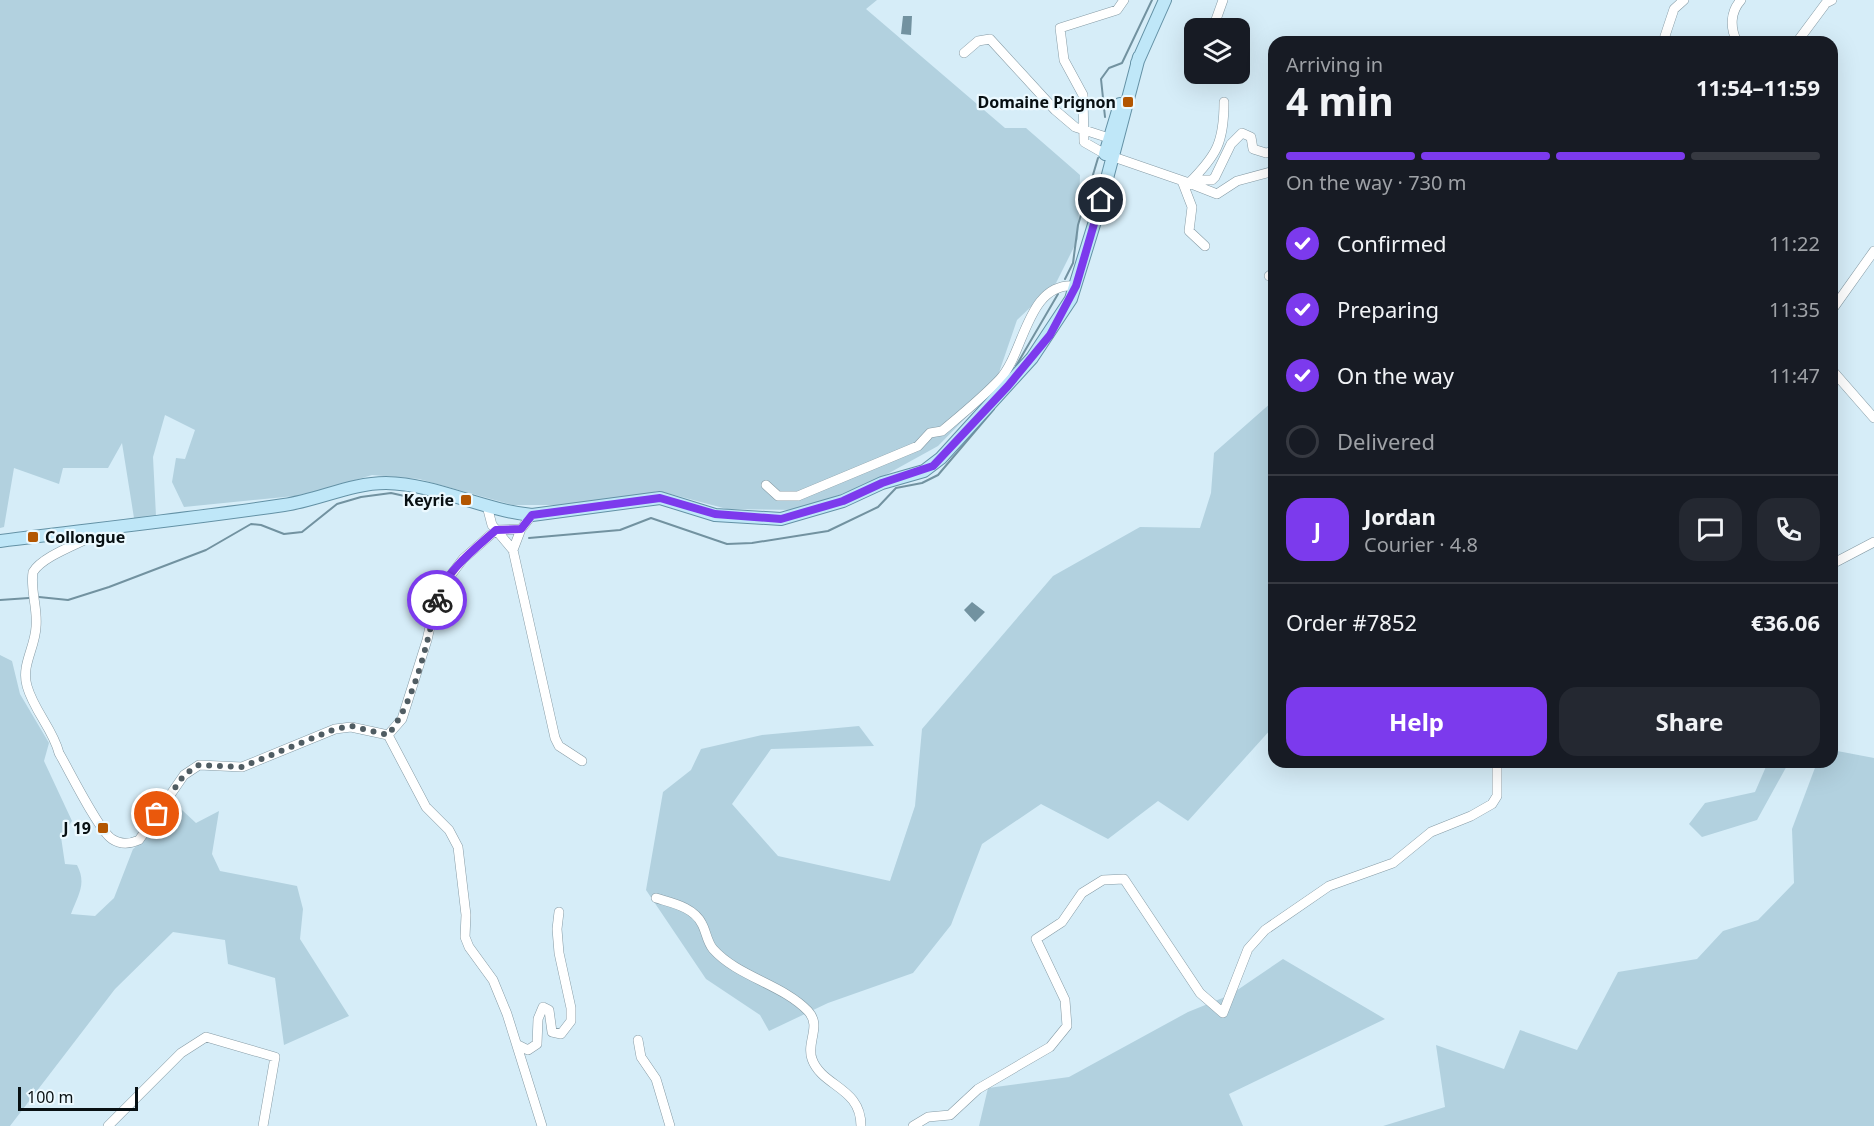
<!DOCTYPE html>
<html lang="en">
<head>
<meta charset="utf-8">
<style>
	body { margin:0; font-family:"Noto Sans",sans-serif; background:#242831; color:#f1f3f6; height:100vh; display:flex; flex-direction:column; font-size:22px; white-space:nowrap }
	* { box-sizing:border-box; margin:0 }
	p { font-size:20px; color:#9ea1a6 }
	.icon { flex:none; width:33px; height:33px; fill:none; stroke:currentColor; stroke-width:2; stroke-linecap:round; stroke-linejoin:round }
	.map { position:relative; flex:1; overflow:hidden }
	.side { position:absolute; left:1268px; top:36px; width:570px; height:732px; display:flex; flex-direction:column; background:#171b24; border-radius:18px; box-shadow:0 6px 24px #0002 }
	.side>* { flex:none }
	.fabs { position:absolute; left:1184px; top:18px; display:grid; gap:12px }
	.fabs a { display:grid; place-items:center; width:66px; height:66px; border-radius:12px; background:#171b24; box-shadow:0 6px 24px #0002; font-size:30px }
	.scale { position:absolute; left:18px; bottom:15px; width:120px; box-sizing:border-box; padding-left:6px; border:3px solid #081013; border-top:0; font-size:16px; line-height:21px; white-space:nowrap; color:#081013; -webkit-text-stroke:4px #ebf9ff; paint-order:stroke }
	.pin { position:absolute; display:grid; place-items:center; width:51px; height:51px; color:#fff; margin:-26px; border:3px solid #fff; border-radius:50%; box-shadow:0 2px 6px #0007 }
	.courier { position:absolute; display:grid; place-items:center; width:60px; height:60px; margin:-30px; border:4px solid #7c3aed; border-radius:50%; background:#fff; color:#222; box-shadow:0 2px 8px #0007 }
	.head em { font-style:normal; font-weight:700 }
	.head div { display:flex; flex-direction:column-reverse }
	.head { display:flex; align-items:center; justify-content:space-between; height:102px; padding:0 18px }
	h1 { font-size:39px; font-weight:700; line-height:45px }
	.bar { display:grid; grid-template-columns:repeat(4,1fr); gap:9px 6px; align-content:center; height:72px; padding:0 18px }
	.bar i { height:8px; border-radius:4px; background:#363941 }
	.bar .selected { background:#7c3aed }
	.bar p { grid-column:span 4 }
	.line { display:flex; align-items:center; gap:15px; padding:0 18px; border-top:2px solid #363941 }
	.line div { flex:1 }
	.round { display:grid; place-items:center; flex:none; width:63px; height:63px; border-radius:18px; background:#242831 }
	ol { padding:0 18px; list-style:none }
	li { display:flex; align-items:center; gap:18px; height:66px }
	li p { margin-inline-start:auto }
	li .icon { padding:6px; border-radius:50%; background:#7c3aed; color:#fff; stroke-width:4 }
	li:last-child { color:#9ea1a6 }
	li i { width:33px; height:33px; border:3px solid #363941; border-radius:50% }
	.primary-button { display:flex; gap:12px; margin-top:auto; padding:12px 18px }
	.primary-button a { flex:1; height:69px; border-radius:18px; background:#7c3aed; color:#fff; font-size:24px; font-weight:700; line-height:69px; text-align:center }
	.primary-button a+a { background:#242831; color:#f1f3f6 }
	.map>svg:first-child { display:block }
	.green { fill:#b2d1df }
	.water { fill:#7292a0 }
	.lines { fill:none; stroke-linecap:round; stroke-linejoin:round }
	.stream { stroke:#7292a0; stroke-width:2 }
	.minor-casing { stroke:#869ba5; stroke-width:10 }
	.major-casing { stroke:#6391a5; stroke-width:14 }
	.minor { stroke:#fff; stroke-width:9 }
	.major { stroke:#bfe7f8; stroke-width:12 }
	.done { stroke:#505d63; stroke-width:6; stroke-dasharray:0 10.8 }
	.route { stroke:#7c3aed; stroke-width:8 }
	.poi-dot { fill:#b35601; stroke:#ebf9ff; stroke-width:2 }
	.labels { text-anchor:middle; stroke-width:4.5; stroke-linejoin:round; paint-order:stroke }
	.poi-label { font-size:16px; font-weight:bold; fill:#081013; stroke:#ebf9ff; text-anchor:end }
</style>
</head>
<body>
<div class="map">
<svg width="1874" height="1126" viewBox="0 0 1874 1126">
	<rect width="100%" height="100%" fill="#d6edf8"/>
	<path class="green" d="M0 0H877L866 9 1005 128H1026L1080 175 1078 239 1056 283 1017 320 993 390 938 446 871 483 799 510 727 509 659 491 586 505H513L419 479 372 475 305 495 184 507 172 482 176 458 185 459 195 430 165 415 153 457 156 516 134 518 122 443 108 468H63L59 484 14 468 4 527 0 528Z
		M1273 401V727L1188 821 1158 801 1108 839 1041 804 982 844 951 925 913 973 828 1003 769 1031 760 1015 706 979 646 890 663 792 691 770 701 749 762 735 859 726 874 746 771 749 732 804 778 856 890 881 915 806 922 729 1053 576 1140 527 1200 528 1211 493 1214 453Z
		M0 655 12 661 20 694 49 743 44 761 72 821 61 837 65 864 77 865C87 884 78 895 71 914L95 916 114 898 133 849 144 840 169 798 196 823 219 811 212 854 220 871 297 886 303 909 300 939 349 1016 284 1045 275 978 228 964 225 940 173 932 115 989 10 1126H0Z
		M1832 750 1874 758V1126H1383L1445 1107 1436 1045 1504 1069 1520 1030 1577 1050 1618 972 1697 959 1723 931 1758 920 1794 883 1792 829 1816 765 1813 762H1832Z
		M1768 762H1789L1757 820 1702 837 1689 824 1705 803 1755 792Z
		M1283 959 1385 1019 1229 1094 1243 1126H979L988 1088 1069 1077 1188 1012 1230 995Z"/>
	<path class="water" d="M903 16H912L911 35 901 34Z
		M972 602 985 612 975 622 964 610Z"/>
	<g class="lines">
		<path class="stream" d="M1105 117 1101 79 1109 68 1122 63 1152 0
			M1065 279 1073 263 1078 225 1098 158
			M1016 366 1058 294
			M529 538 620 530 651 518 727 544 752 543 828 531 878 507 896 488 922 483 938 475 994 409
			M39 597 68 600 109 587 206 550 251 524 261 525 284 534 302 532 337 504 361 497 391 493 436 503 450 500
			M0 600 29 598"/>
		<defs>
			<path id="minor" d="M1124 0 1117 10 1060 28 1064 60 1083 95 1084 142 1105 154 1189 183C1217 155 1224 142 1224 102
				M1213 28 1223 0
				M1663 42 1674 9 1684 0
				M1737 42C1730 28 1730 12 1741 0
				M1797 42 1826 3 1832 0
				M964 53 978 41 990 39 1055 110 1075 127 1109 138 1110 146
				M1192 180H1212L1215 177 1231 144 1242 133 1251 137 1253 149 1266 153 1274 151
				M1182 181 1192 207 1189 231 1205 246
				M1189 183 1217 194 1237 181 1274 171
				M1269 276 1274 272
				M1832 310 1874 251
				M1832 370 1874 418
				M766 485 778 496H798L918 446 930 433 942 431C961 415 982 398 1000 379 1025 352 1027 281 1076 286
				M487 506 492 525 513 550 555 738 559 746 582 761
				M105 529C86 542 44 554 33 572 30 590 38 608 36 627 35 648 21 665 27 686 34 711 53 729 59 753 69 770 99 831 112 839 121 845 130 844 139 840L184 775 199 765 242 767 335 729 351 727 388 735
				M513 550 521 529 532 515
				M1832 564 1874 542
				M388 735 426 807 449 830 458 847 466 915 465 937 469 947 493 980 507 1014 542 1126
				M388 735 402 719 427 640 438 592 463 559 496 530 521 529
				M656 898C672 903 694 907 702 924 706 931 707 942 713 949 738 977 782 984 808 1011 822 1026 806 1042 812 1059 822 1087 861 1087 861 1126
				M638 1040 641 1057 656 1079 670 1126
				M518 1045 528 1050 537 1044 538 1019 543 1007 549 1010 552 1032 561 1034 571 1021V1008L559 953 557 929 559 912
				M108 1126 181 1053 206 1037 275 1057 263 1126
				M913 1126 928 1117 950 1115 978 1089 1050 1047 1067 1026 1065 1000 1036 939 1062 922 1082 893 1103 880 1124 879 1200 993 1223 1013 1248 949 1265 930 1329 886 1393 863 1431 832 1471 816 1492 804 1497 796V762"/>
			<path id="major" d="M1137 63 1165 0
				M1105 154 1120 104
				M0 541C95 529 190 519 284 505 319 500 351 483 386 483 436 484 482 510 532 515L660 498 715 515 781 519 843 501 882 483 924 471 941 458 1032 358 1071 299 1100 205 1139 57"/>
		</defs>
		<use href="#minor" class="minor-casing"/>
		<use href="#major" class="major-casing"/>
		<use href="#minor" class="minor"/>
		<use href="#major" class="major"/>
	</g>
	<g class="lines">
		<path class="done" d="M157 814 184 775 199 765 242 767 335 729 351 726 388 735C415 701 427 643 437 600"/>
		<path class="route" d="M437 600C442 574 477 547 496 530L521 529 532 515 660 498 715 514 781 519 843 501 882 483 933 466 1008 386 1050 335 1076 286 1101 200"/>
	</g>
	<g class="poi-dot">
		<rect x="1122" y="96" width="12" height="12" rx="3"/>
		<rect x="460" y="494" width="12" height="12" rx="3"/>
		<rect x="27" y="531" width="12" height="12" rx="3"/>
		<rect x="97" y="822" width="12" height="12" rx="3"/>
	</g>
	<g class="labels">
		<g class="poi-label">
			<text x="1116" y="108">Domaine Prignon</text>
			<text x="454" y="506">Keyrie</text>
			<text x="45" y="543" text-anchor="start">Collongue</text>
			<text x="91" y="834">J 19</text>
		</g>
	</g>
</svg>
<div class="fabs">
<a><svg class="icon" aria-label="layers" viewBox="0 0 24 24"><path d="M12 4l9 5-9 5-9-5zM3 14l9 5 9-5"/></svg></a>
</div>
<div class="scale">100 m</div>
<div class="pin" style="left:157px;top:814px;background:#ea580c"><svg class="icon" aria-label="bag" viewBox="0 0 24 24"><path d="M5 8h14l-1 12H6zM9 8a3 3 0 0 1 6 0"/></svg></div>
<div class="pin" style="left:1101px;top:200px;background:#1f2937"><svg class="icon" aria-label="home" viewBox="0 0 24 24"><path d="M3 11l9-7 9 7M6 9v11h12V9"/></svg></div>
<div class="courier" style="left:437px;top:600px"><svg class="icon" aria-label="bike" viewBox="0 0 24 24"><circle cx="6" cy="16" r="4"/><circle cx="18" cy="16" r="4"/><path d="M6 16l4-8h5l3 8M10 8l3 8H6M13 5h3"/></svg></div>
<section class="side">
<div class="head"><div><h1>4 min</h1><p>Arriving in</p></div><em>11:54–11:59</em></div>
<div class="bar"><i class="selected"></i><i class="selected"></i><i class="selected"></i><i></i><p>On the way · 730 m</p></div>
<ol>
<li><svg class="icon" aria-label="check" viewBox="0 0 24 24"><path d="M5 12l5 5 9-10"/></svg>Confirmed<p>11:22</p></li>
<li><svg class="icon" aria-label="check" viewBox="0 0 24 24"><path d="M5 12l5 5 9-10"/></svg>Preparing<p>11:35</p></li>
<li><svg class="icon" aria-label="check" viewBox="0 0 24 24"><path d="M5 12l5 5 9-10"/></svg>On the way<p>11:47</p></li>
<li><i></i>Delivered</li>
</ol>
<div class="line" style="height:108px"><b class="round" style="background:#7c3aed;color:#fff">J</b><div><b>Jordan</b><p>Courier · 4.8</p></div><a class="round"><svg class="icon" aria-label="chat" viewBox="0 0 24 24"><path d="M4 5h16v11H9l-5 4z"/></svg></a><a class="round"><svg class="icon" aria-label="phone" viewBox="0 0 24 24"><path d="M5 4h4l2 5-3 2q2 4 5 5l2-3 5 2v4C11 20 4 13 5 4z"/></svg></a></div>
<div class="line" style="height:78px"><div>Order #7852</div><b>€36.06</b></div>
<div class="primary-button"><a>Help</a><a>Share</a></div>
</section>
</div>
</body>
</html>
